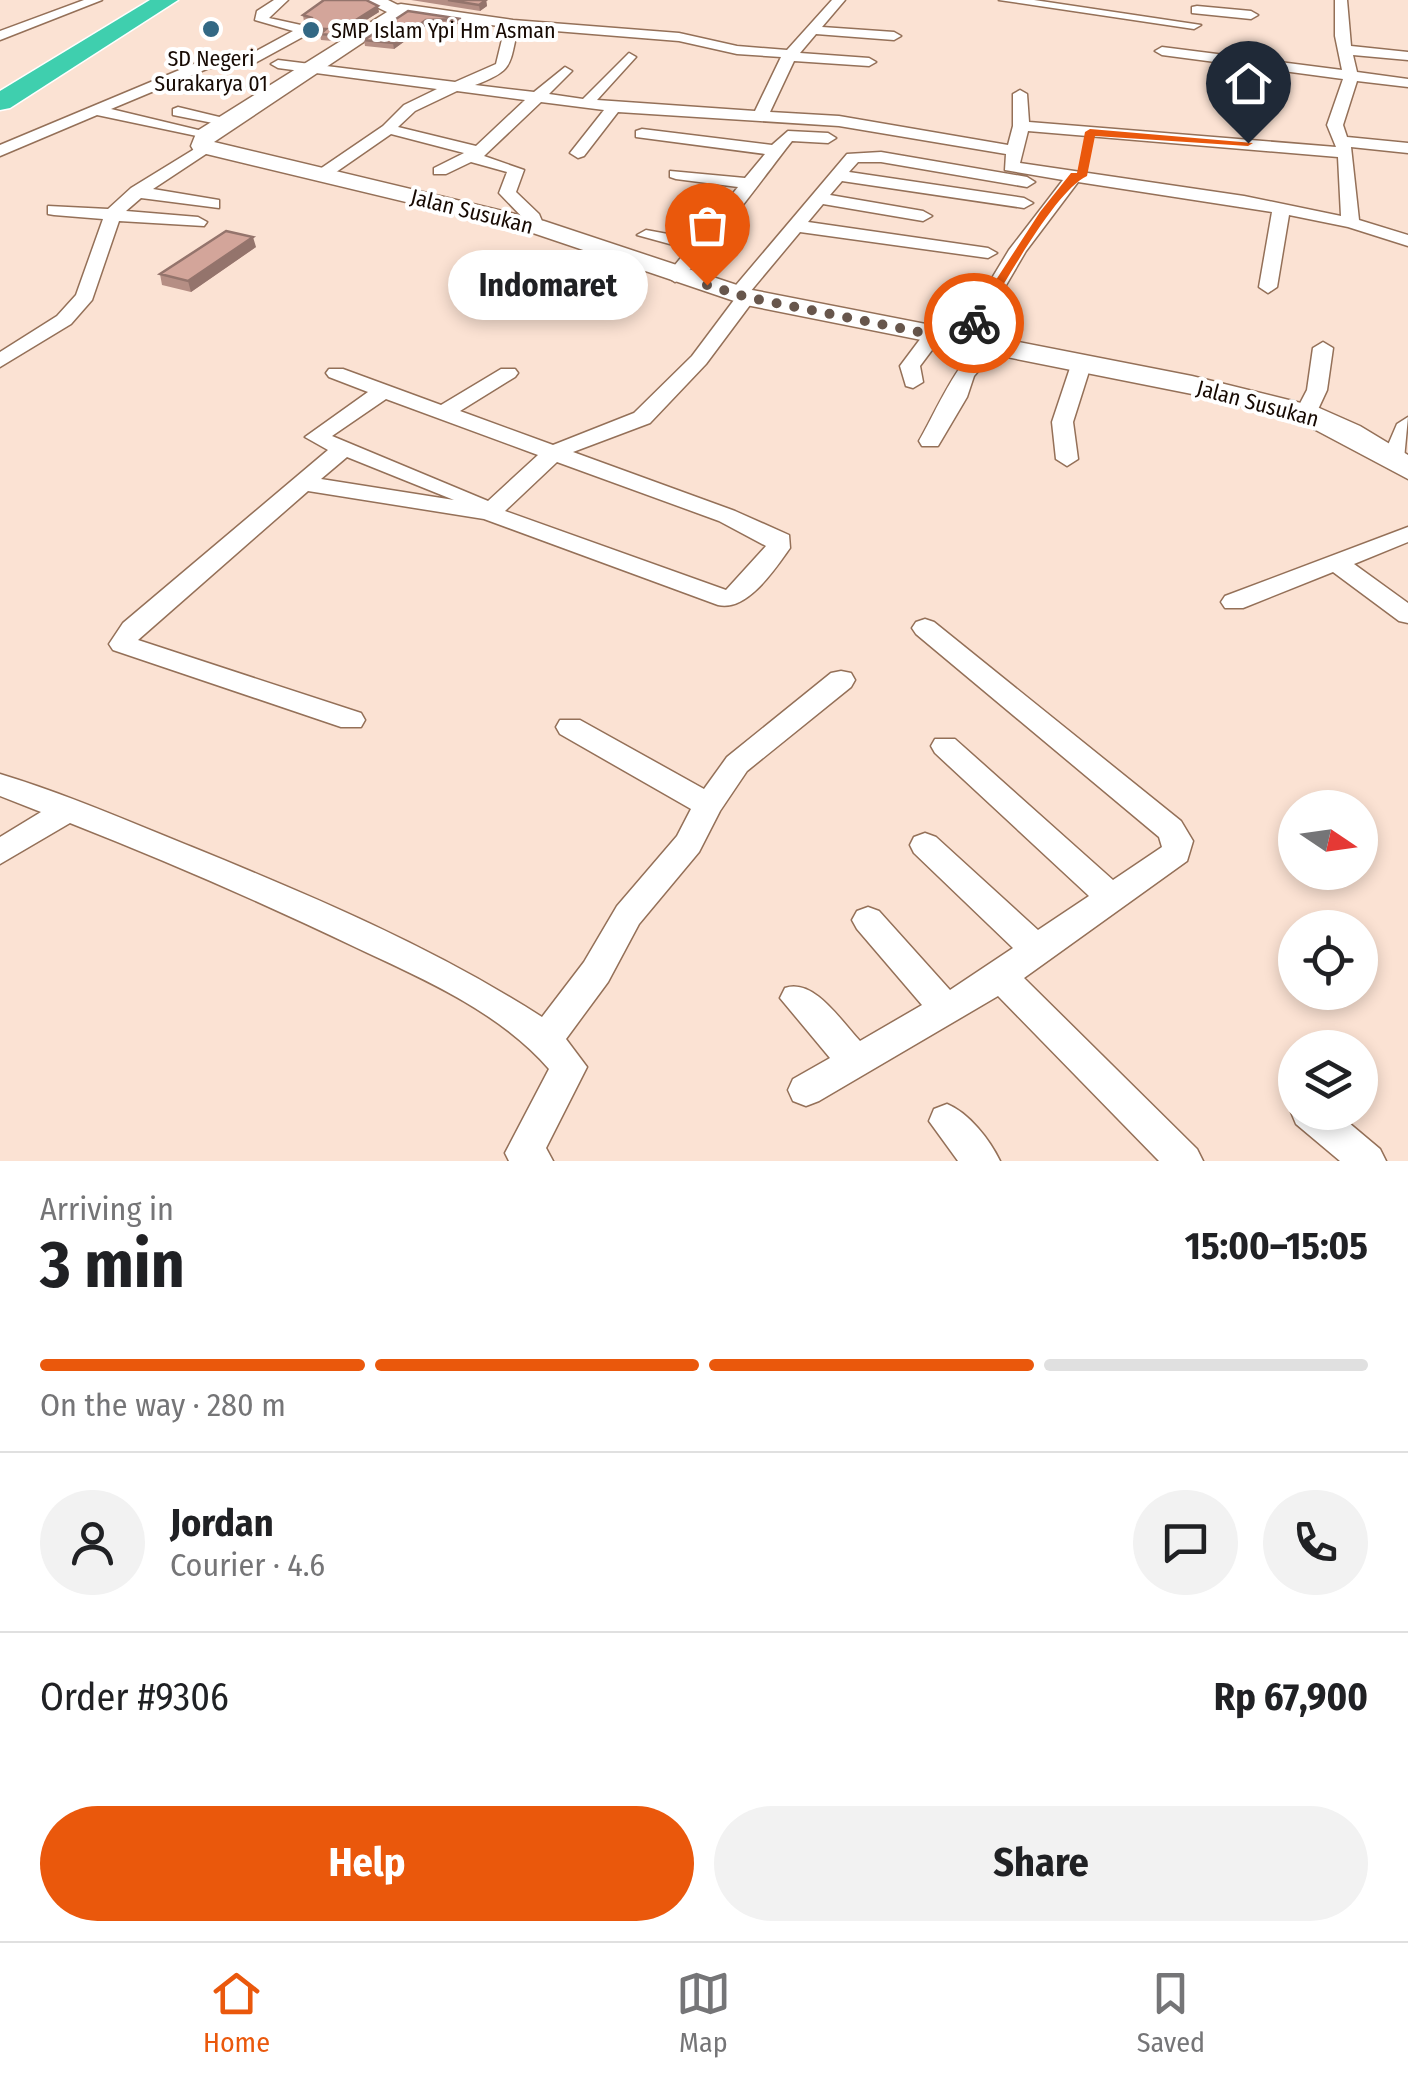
<!DOCTYPE html>
<html lang="en">
<head>
<meta charset="utf-8">
<style>
	body { margin:0; font-family:"Fira Sans Condensed",sans-serif; background:#f2f2f2; color:#202124; height:100vh; display:flex; flex-direction:column; font-size:38px; white-space:nowrap }
	* { box-sizing:border-box; margin:0 }
	p { font-size:32px; color:#757577 }
	.icon { flex:none; width:55px; height:55px; fill:none; stroke:currentColor; stroke-width:2; stroke-linecap:round; stroke-linejoin:round }
	.map { position:relative; height:1161px; overflow:hidden }
	.sheet { display:flex; flex-direction:column; background:#fff; flex:1 }
	.sheet>* { flex:none }
	.needle { width:65px; rotate:103deg }
	.tools { position:absolute; left:1278px; top:790px; display:grid; gap:20px }
	.tools a { display:grid; place-items:center; width:100px; height:100px; border-radius:50%; background:#fff; box-shadow:0 5px 15px #0003; font-size:50px }
	.pin { position:absolute; display:grid; place-items:center; width:85px; height:85px; color:#fff; margin:-102px -42px; border-radius:50% 50% 50% 0; rotate:-45deg; box-shadow:0 0 10px #0007 }
	.pin .icon { rotate:45deg }
	.courier { position:absolute; display:grid; place-items:center; width:100px; height:100px; margin:-50px; border:8px solid #ea580c; border-radius:50%; background:#fff; color:#222; box-shadow:0 2px 12px #0007 }
	.bubble { position:absolute; height:70px; border-radius:35px; background:#fff; box-shadow:0 5px 15px #0003; font-size:32px; font-weight:700; line-height:70px; text-align:center }
	.overview em { font-style:normal; font-weight:700 }
	.overview div { display:flex; flex-direction:column-reverse }
	.overview { display:flex; align-items:center; justify-content:space-between; height:170px; padding:0 40px }
	h1 { font-size:65px; font-weight:700; line-height:75px }
	.bar { display:grid; grid-template-columns:repeat(4,1fr); gap:15px 10px; align-content:center; height:120px; padding:0 40px }
	.bar i { height:12px; border-radius:8px; background:#e0e0e0 }
	.bar .on { background:#ea580c }
	.bar p { grid-column:span 4 }
	.line { display:flex; align-items:center; gap:25px; padding:0 40px; border-top:2px solid #e0e0e0 }
	.line div { flex:1 }
	.round { display:grid; place-items:center; flex:none; width:105px; height:105px; border-radius:52px; background:#f2f2f2 }
	.primary-button { display:flex; gap:20px; margin-top:auto; padding:20px 40px }
	.primary-button a { flex:1; height:115px; border-radius:60px; background:#ea580c; color:#fff; font-size:40px; font-weight:700; line-height:115px; text-align:center }
	.primary-button a+a { background:#f2f2f2; color:#202124 }
	.menu { display:flex; justify-content:space-around; align-items:center; height:140px; border-top:2px solid #e0e0e0; background:#fff; font-size:28px; color:#757577 }
	.menu a { display:grid; justify-items:center; gap:5px }
	.menu .on { color:#ea580c }
	.map>svg:first-child { display:block }
	.lines { fill:none; stroke-linecap:round; stroke-linejoin:round }
	.street-casing { stroke:#947058; stroke-width:3 }
	.secondary-casing { stroke:#947058; stroke-width:3 }
	.highway-casing { stroke:#fff; stroke-width:3 }
	.street { fill:#fff; fill-rule:evenodd }
	.secondary { fill:#fff; fill-rule:evenodd }
	.highway { fill:#3fcfae; fill-rule:evenodd }
	.wall { fill:#b58e84 }
	.shaded-wall { fill:#94746c }
	.building { fill:#d3a59a; stroke:#94746c; stroke-width:2.5 }
	.route { fill:#ea580c }
	.done { stroke:#67564c; stroke-width:10; stroke-dasharray:0 18 }
	.poi-dot { fill:#336884; stroke:#fff; stroke-width:4 }
	.labels { text-anchor:middle; stroke-width:8; stroke-linejoin:round; paint-order:stroke }
	.far-poi-label { font-size:22px; fill:#170a03; stroke:#fff; text-anchor:start }
	.far-street-label { font-size:22px; fill:#170a03; stroke:#fff }
</style>
</head>
<body>
<div class="map">
<svg width="1408" height="1161" viewBox="0 0 1408 1161">
	<rect width="100%" height="100%" fill="#fbe2d3"/>
	<g class="lines">
		<defs>
			<path id="street" d="M84 0H102L0 40V31Z
				M274 0H288L269 18 310 27V33L253 64 209 68 111 109 211 133V139L97 115 0 156V145L201 61 245 57 293 31 255 20 257 11Z
				M832 0H845L822 27 894 32 901 36 894 40 816 34 800 53 869 58 876 62 869 66 794 61 770 112 839 116 1008 145 1013 126V94L1020 90 1027 94 1029 122 1336 147 1327 125 1343 79 1162 55 1155 51 1162 47 1342 70 1335 36V0H1347L1351 46 1408 52V60L1353 55 1357 72 1408 79V87L1357 81 1343 125 1347 137 1408 143V153L1351 147 1359 220 1408 235V246L1348 227 1289 215 1277 287 1268 293 1259 287 1272 212 1078 182 1026 251 971 345 964 347 954 341 1009 250 1063 180 1005 170 1006 154 839 126 618 112 584 156 578 158 570 153 604 110 541 102 484 156 524 170 516 192 539 214 544 226 535 231 529 230 525 220 499 193 507 172 471 162 446 174H434V168L464 153 391 134 329 177H317V171L383 126 404 105 437 89 278 68 271 64 278 60 455 82 496 64 505 27 396 11V5L401 4 513 20 679 33 737 46 787 50ZM518 28 679 41 737 54 781 57 755 111 597 100 636 57 629 53 583 99 549 94 572 71 565 67 534 92 475 85C514 70 509 66 518 28ZM457 91 525 100 476 146 398 127 415 111ZM1028 131 1338 157 1341 216 1244 196 1020 163Z
				M999 0H1034L1201 25 1194 29Z
				M1197 6 1251 11 1258 15 1251 19 1192 13V7Z
				M178 107 236 121 228 126 173 115V109Z
				M642 129 772 145 788 131 828 133 836 138 828 143 792 141C775 162 692 276 675 282L666 276 688 249 637 235 646 230 695 239 714 216 675 210V202L722 207 738 187 676 179 670 177V171L745 178 765 154 636 137V131Z
				M201 145 215 148 153 189 219 200V208L141 198 126 211 198 217 207 222 204 226 119 221 92 300 71 324 0 367V352L57 316 76 295 103 219 54 215 48 214V206L108 209 131 188Z
				M881 152 1027 177 1035 182 1027 187 881 162H858L849 172 1024 198 1033 203 1024 208 842 181 830 195 923 211 932 216 923 221 823 204 808 222 988 248 997 253 988 258 800 232 750 292 756 297 706 364 650 423 573 452 735 511 789 535 790 548C775 569 747 612 718 605L484 519 308 491 138 640 361 713 365 720 361 727H341L113 650 109 644 123 623 328 450 305 437 368 392 329 377 326 373 329 369H343L441 405 501 369H515L518 373 515 377 460 411 553 445 634 413 692 356 734 300 728 295 731 291 847 154ZM386 399 538 455 488 501 332 436ZM347 457 454 500 321 479ZM557 462 719 521 766 546 726 590 505 511Z
				M934 328 944 334 920 366 923 382 913 388 906 386 900 366 927 330Z
				M990 340 1000 346 974 376 967 397 941 441 938 446H922L919 441C935 414 961 350 990 340Z
				M1323 342 1333 348 1327 390 1314 418H1298L1295 413 1307 390 1313 348Z
				M1081 359 1091 365 1073 422 1078 459 1067 466 1056 459 1052 422 1071 365Z
				M1408 417 1404 459 1401 464H1385L1382 459 1397 424Z
				M1408 527V542L1354 564 1408 603V623L1399 621 1333 572 1243 608H1225L1221 602 1225 596Z
				M925 619 934 622 1181 821 1193 841 1187 861 1024 978 1197 1149 1203 1161H1159L998 996 819 1101 806 1106 793 1101 788 1090 793 1079 830 1058 780 998 785 988C814 978 841 1021 860 1041L922 1005 857 929 852 920 857 911 868 907 879 911 950 990 1013 948 914 853 910 845 914 837 925 833 936 837 1038 930 1089 896 935 753 931 746 935 739H955L1113 880 1162 847 1159 837 916 634 912 628 916 622Z
				M841 671 851 673 855 680 851 687 747 771 720 811 699 852 639 924 608 982 566 1039 587 1067 546 1148 553 1161H509L505 1153 549 1069C501 1013 424 979 357 948 263 903 167 861 70 823L0 864V837L41 812 0 796V774C66 794 128 821 192 847 312 896 433 947 542 1017L584 962 617 906 677 836 691 809 560 734 556 727 560 720H580L704 789 727 757 831 673Z
				M1295 1103V1112H1336L1380 1149 1386 1161H1340L1296 1124 1291 1112Z
				M947 1104C969 1113 990 1140 1000 1161H958L929 1121 934 1109Z"/>
			<path id="secondary" d="M362 0H388L410 11 214 142 544 221 752 290 1192 376 1317 407 1360 426 1408 455V479L1295 419 1192 394 746 305 527 231 194 151 191 146 197 131 387 12Z"/>
			<path id="highway" d="M150 0H178L10 108 0 110V91Z"/>
		</defs>
		<use href="#street" class="street-casing"/>
		<use href="#secondary" class="secondary-casing"/>
		<use href="#highway" class="highway-casing"/>
		<use href="#street" class="street"/>
		<use href="#secondary" class="secondary"/>
		<use href="#highway" class="highway"/>
	</g>
	<path class="wall" d="M411 0H486L487 6 480 11Z
		M408 11 461 19V24L427 25 394 49 365 46 364 40Z
		M379 12 333 41 321 40 320 35 313 34 312 24 304 22 303 15Z
		M256 247 191 292 162 285 160 274Z"/>
	<path class="shaded-wall" d="M486 0 487 6 480 11 479 5Z
		M378 6 379 12 333 41 332 35Z
		M426 20 427 25 394 49 393 43Z
		M253 237 256 247 191 292 188 281Z"/>
	<path class="building" d="M324 0H366L378 6 332 35 320 34 326 29 312 28V18L303 15Z
		M448 0H486L479 5Z
		M408 11 461 19 426 20 393 43 364 40Z
		M226 231 253 237 188 281 160 274Z"/>
	<path class="route" d="M1090 129 1253 143 1248 146 1095 136 1087 176C1053 192 1002 290 978 326H969L968 323 1040 212 1071 173H1077L1085 132Z"/>
	<g class="lines">
		<path class="done" d="M707 285 746 297 964 341 974 323"/>
	</g>
	<g class="poi-dot">
		<circle cx="211" cy="29" r="10"/>
		<circle cx="311" cy="30" r="10"/>
	</g>
	<g class="labels">
		<g class="far-poi-label">
			<text x="331" y="38">SMP Islam Ypi Hm Asman</text>
			<text x="211" y="66" text-anchor="middle">SD Negeri<tspan x="211" dy="25">Surakarya 01</tspan></text>
		</g>
		<g class="far-street-label">
			<text transform="translate(472 211) rotate(14)" y="8">Jalan Susukan</text>
			<text transform="translate(1258 403) rotate(15)" y="8">Jalan Susukan</text>
		</g>
	</g>
</svg>
<div class="tools">
<a><svg class="needle" viewBox="-14 -14 28 28"><path d="M0-13l5 13h-10z" fill="#e53935"/><path d="M0 13l5-13h-10z" fill="#757577"/></svg></a>
<a><svg class="icon" aria-label="locate" viewBox="0 0 24 24"><circle cx="12" cy="12" r="6"/><path d="M12 2v4M12 18v4M2 12h4M18 12h4"/></svg></a>
<a><svg class="icon" aria-label="layers" viewBox="0 0 24 24"><path d="M12 4l9 5-9 5-9-5zM3 14l9 5 9-5"/></svg></a>
</div>
<div class="pin" style="left:707px;top:285px;background:#ea580c"><svg class="icon" aria-label="bag" viewBox="0 0 24 24"><path d="M5 8h14l-1 12H6zM9 8a3 3 0 0 1 6 0"/></svg></div>
<div class="pin" style="left:1248px;top:143px;background:#1f2937"><svg class="icon" aria-label="home" viewBox="0 0 24 24"><path d="M3 11l9-7 9 7M6 9v11h12V9"/></svg></div>
<div class="courier" style="left:974px;top:323px"><svg class="icon" aria-label="bike" viewBox="0 0 24 24"><circle cx="6" cy="16" r="4"/><circle cx="18" cy="16" r="4"/><path d="M6 16l4-8h5l3 8M10 8l3 8H6M13 5h3"/></svg></div>
<div class="bubble" style="left:448px;top:250px;width:200px">Indomaret</div>
</div>
<section class="sheet">
<div class="overview"><div><h1>3 min</h1><p>Arriving in</p></div><em>15:00–15:05</em></div>
<div class="bar"><i class="on"></i><i class="on"></i><i class="on"></i><i></i><p>On the way · 280 m</p></div>
<div class="line" style="height:180px"><a class="round"><svg class="icon" aria-label="person" viewBox="0 0 24 24"><circle cx="12" cy="8" r="4"/><path d="M4 21q1-7 8-7t8 7"/></svg></a><div><b>Jordan</b><p>Courier · 4.6</p></div><a class="round"><svg class="icon" aria-label="chat" viewBox="0 0 24 24"><path d="M4 5h16v11H9l-5 4z"/></svg></a><a class="round"><svg class="icon" aria-label="phone" viewBox="0 0 24 24"><path d="M5 4h4l2 5-3 2q2 4 5 5l2-3 5 2v4C11 20 4 13 5 4z"/></svg></a></div>
<div class="line" style="height:130px"><div>Order #9306</div><b>Rp 67,900</b></div>
<div class="primary-button"><a>Help</a><a>Share</a></div>
</section>
<nav class="menu">
<a class="on"><svg class="icon" aria-label="home" viewBox="0 0 24 24"><path d="M3 11l9-7 9 7M6 9v11h12V9"/></svg>Home</a>
<a><svg class="icon" aria-label="map" viewBox="0 0 24 24"><path d="M3 6l6-2 6 2 6-2v14l-6 2-6-2-6 2zM9 4v14M15 6v14"/></svg>Map</a>
<a><svg class="icon" aria-label="saved" viewBox="0 0 24 24"><path d="M7 4h10v16l-5-4-5 4z"/></svg>Saved</a>
</nav>
</body>
</html>
